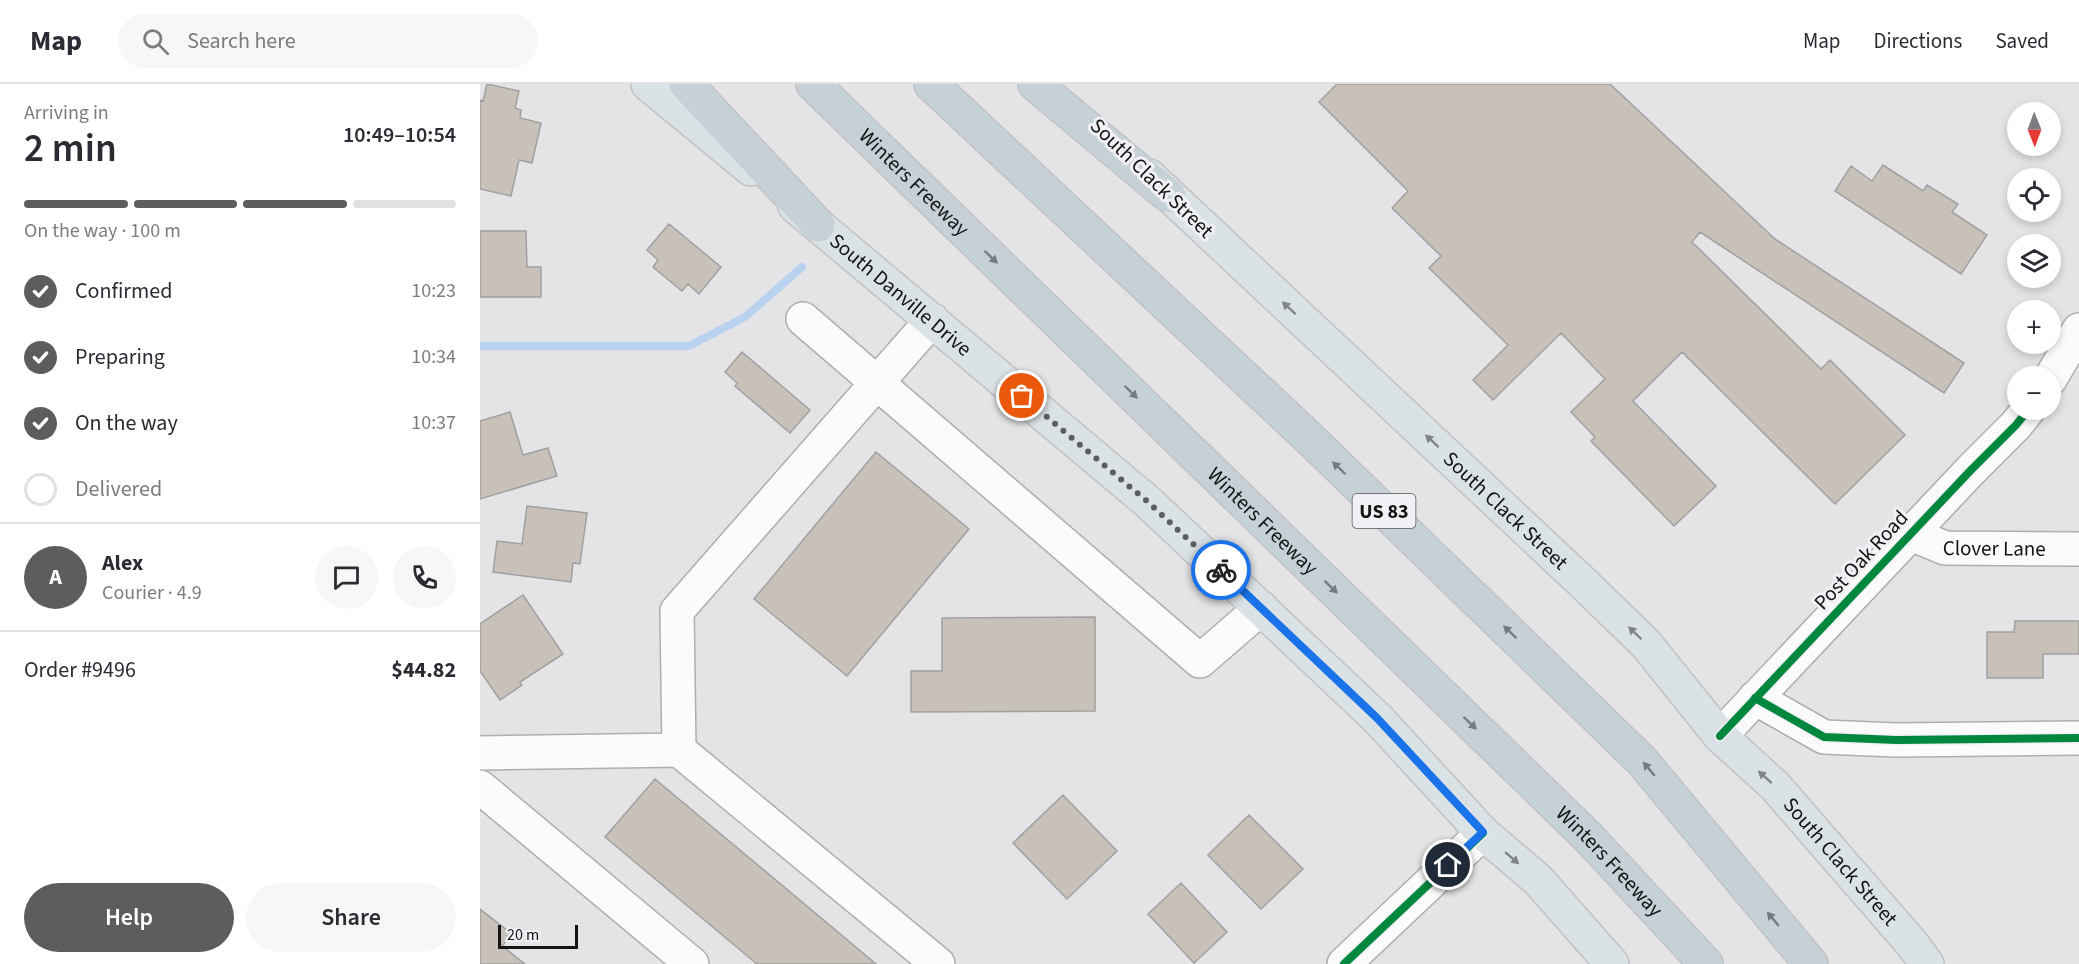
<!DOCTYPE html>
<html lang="en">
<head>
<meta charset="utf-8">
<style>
	body { margin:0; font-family:"Source Sans 3",sans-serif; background:#f7f7f7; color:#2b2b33; height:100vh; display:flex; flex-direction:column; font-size:22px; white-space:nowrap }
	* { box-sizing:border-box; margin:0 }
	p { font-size:20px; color:#7c7c81 }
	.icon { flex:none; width:33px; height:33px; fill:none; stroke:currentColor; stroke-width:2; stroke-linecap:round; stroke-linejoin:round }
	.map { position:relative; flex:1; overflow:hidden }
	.panel { display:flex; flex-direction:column; background:#fff; width:480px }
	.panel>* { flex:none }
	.needle { width:39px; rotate:179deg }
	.controls { position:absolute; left:1527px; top:18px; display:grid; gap:12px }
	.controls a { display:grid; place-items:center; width:54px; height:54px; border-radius:50%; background:#fff; box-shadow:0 3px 9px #0003; font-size:30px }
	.scale { position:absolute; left:18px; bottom:15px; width:80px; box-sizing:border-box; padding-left:6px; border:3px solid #141415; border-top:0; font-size:16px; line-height:21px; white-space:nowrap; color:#141415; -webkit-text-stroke:4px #f0f0f5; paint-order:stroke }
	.pin { position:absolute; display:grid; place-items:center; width:51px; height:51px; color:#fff; margin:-26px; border:3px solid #fff; border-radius:50%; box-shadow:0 2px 6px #0007 }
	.courier { position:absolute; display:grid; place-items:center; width:60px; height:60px; margin:-30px; border:4px solid #1a73e8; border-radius:50%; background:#fff; color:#222; box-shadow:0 2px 8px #0007 }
	.summary em { font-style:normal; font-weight:600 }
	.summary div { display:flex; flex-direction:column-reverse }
	.summary { display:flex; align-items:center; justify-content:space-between; height:102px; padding:0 24px }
	h1 { font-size:39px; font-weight:600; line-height:45px }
	.bar { display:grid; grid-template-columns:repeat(4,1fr); gap:9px 6px; align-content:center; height:72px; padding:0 24px }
	.bar i { height:8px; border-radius:4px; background:#e1e1e2 }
	.bar .selected { background:#5d5d5e }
	.bar p { grid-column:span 4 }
	.line { display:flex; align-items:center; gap:15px; padding:0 24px; border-top:2px solid #e1e1e2 }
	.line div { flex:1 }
	.round { display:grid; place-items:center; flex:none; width:63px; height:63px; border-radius:32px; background:#f7f7f7 }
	ol { padding:0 24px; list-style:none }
	li { display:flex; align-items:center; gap:18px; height:66px }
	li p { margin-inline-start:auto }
	li .icon { padding:6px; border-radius:50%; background:#5d5d5e; color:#fff; stroke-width:4 }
	li:last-child { color:#7c7c81 }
	li i { width:33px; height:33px; border:3px solid #e1e1e2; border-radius:50% }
	.primary-button { display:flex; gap:12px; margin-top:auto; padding:12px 24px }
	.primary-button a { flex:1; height:69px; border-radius:36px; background:#5d5d5e; color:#fff; font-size:24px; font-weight:600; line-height:69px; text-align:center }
	.primary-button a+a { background:#f7f7f7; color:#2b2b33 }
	header { display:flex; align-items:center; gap:36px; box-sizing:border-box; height:84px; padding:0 30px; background:#fff; border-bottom:2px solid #e1e1e2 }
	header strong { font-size:28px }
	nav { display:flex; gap:33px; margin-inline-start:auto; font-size:21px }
	.search { width:420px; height:54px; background:#f7f7f7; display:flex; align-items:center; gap:15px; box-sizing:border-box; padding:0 21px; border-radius:33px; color:#7c7c81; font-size:22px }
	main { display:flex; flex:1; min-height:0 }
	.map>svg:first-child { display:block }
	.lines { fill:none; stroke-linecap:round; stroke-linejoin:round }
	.stream { stroke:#b8d2f0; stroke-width:8 }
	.building { fill:#c7c1ba; stroke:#a1a0a1; stroke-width:1.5 }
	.minor-casing { stroke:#aeaeb0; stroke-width:36 }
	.major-casing { stroke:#c2c2c3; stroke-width:36 }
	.highway-casing { stroke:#c2c2c3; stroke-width:36 }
	.minor { stroke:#fbfbfb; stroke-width:33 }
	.major { stroke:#dbe2e5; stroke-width:33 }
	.highway { stroke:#c5d1d6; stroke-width:33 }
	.cycleway-casing { stroke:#f0f0f5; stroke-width:11 }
	.cycleway { stroke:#00873e; stroke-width:8 }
	.oneway { fill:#757c7f }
	.oneway2 { fill:#818587 }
	.done { stroke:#5d5d5e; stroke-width:6; stroke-dasharray:0 10.8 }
	.route { stroke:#1a73e8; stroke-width:8 }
	.labels { text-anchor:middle; stroke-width:6; stroke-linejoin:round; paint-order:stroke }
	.shield { fill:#f0f0f5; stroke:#565658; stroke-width:1.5 }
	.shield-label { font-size:20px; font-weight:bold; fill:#141415 }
	.street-label { font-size:21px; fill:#141415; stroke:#f0f0f5 }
</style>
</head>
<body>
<header>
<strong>Map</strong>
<div class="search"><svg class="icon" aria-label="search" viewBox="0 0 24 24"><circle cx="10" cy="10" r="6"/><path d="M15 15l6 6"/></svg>Search here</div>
<nav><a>Map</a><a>Directions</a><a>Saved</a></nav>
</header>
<main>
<section class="panel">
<div class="summary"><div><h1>2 min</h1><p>Arriving in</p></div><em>10:49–10:54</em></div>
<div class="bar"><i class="selected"></i><i class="selected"></i><i class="selected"></i><i></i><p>On the way · 100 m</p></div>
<ol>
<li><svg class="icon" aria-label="check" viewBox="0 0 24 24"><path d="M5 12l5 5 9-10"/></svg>Confirmed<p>10:23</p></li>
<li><svg class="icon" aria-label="check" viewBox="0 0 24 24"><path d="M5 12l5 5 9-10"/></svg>Preparing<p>10:34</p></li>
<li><svg class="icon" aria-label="check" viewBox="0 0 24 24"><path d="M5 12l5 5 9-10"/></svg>On the way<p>10:37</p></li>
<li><i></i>Delivered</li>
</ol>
<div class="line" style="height:108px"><b class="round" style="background:#5d5d5e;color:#fff">A</b><div><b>Alex</b><p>Courier · 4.9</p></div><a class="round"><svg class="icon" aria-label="chat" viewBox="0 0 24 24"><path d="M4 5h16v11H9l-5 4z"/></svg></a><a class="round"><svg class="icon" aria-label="phone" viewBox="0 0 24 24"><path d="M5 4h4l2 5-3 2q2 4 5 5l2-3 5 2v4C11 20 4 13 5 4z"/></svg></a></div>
<div class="line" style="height:78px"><div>Order #9496</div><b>$44.82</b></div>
<div class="primary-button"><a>Help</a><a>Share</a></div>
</section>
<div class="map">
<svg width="1599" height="880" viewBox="0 0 1599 880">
	<rect width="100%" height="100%" fill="#e4e4e7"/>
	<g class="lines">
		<path class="stream" d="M0 262H209L265 233 322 183"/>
	</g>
	<path class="building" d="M7 0 39 7 35 24 41 26 40 34 61 39 52 79 39 76 31 112 0 105V16L3 17Z
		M857 0H1130L1295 155 1484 279 1464 309 1220 148 1212 158 1341 285 1350 276 1425 351 1355 420 1202 268 1153 317 1236 402 1194 442 1111 357 1115 353 1091 328 1125 295 1081 249 1013 316 993 296 1028 261 949 184 961 172 912 124 928 107 839 18Z
		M1403 81 1443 107 1447 101 1478 120 1472 128 1507 151 1481 190 1355 107 1371 82 1392 97Z
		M189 140 241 183 219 210 208 200 202 207 173 183 178 176 167 166Z
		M0 147H46L47 183H61V213H0Z
		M262 268 330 326 310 349 255 302 257 299 245 288Z
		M30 328 43 371 68 364 77 392 0 415V337Z
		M396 368 489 445 367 592 274 515Z
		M47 422 107 429 100 480 93 479 91 498 13 488 17 457 42 460Z
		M43 511 83 570 40 598 42 601 20 616 0 587V540Z
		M615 533V627L431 628V587H462V534Z
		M1535 537H1599V570H1563V594H1507V548H1534Z
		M175 695 396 880H277L125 753Z
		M583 711 637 767 587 815 533 759Z
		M769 731 823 785 781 825 728 771Z
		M701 799 747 848 714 879 668 830Z
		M0 825 32 850 22 862 45 880H0Z"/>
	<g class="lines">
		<defs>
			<g id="minor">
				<path d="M323 235 720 577 781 524"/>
				<path d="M1570 295 1599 246"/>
				<path id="s1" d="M1431 450 1465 464 1599 465"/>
				<path d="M1275 614 1344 653 1416 656 1599 654"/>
				<path d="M1240 652 1491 386 1536 341 1548 326"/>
				<path d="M199 666 197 527 452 236"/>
				<path d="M0 669 199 666 458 880"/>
				<path d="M0 703 212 880"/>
				<path d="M864 880 1003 749"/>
			</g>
			<g id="major">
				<path d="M168 0 271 85"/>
				<path id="s2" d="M669 92 1101 497 1166 560 1240 652 1295 702 1433 861 1447 880"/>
				<path id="s3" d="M315 122 668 418 897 634 1003 749 1058 796 1132 880"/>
			</g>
			<g id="highway">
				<path d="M206 0 338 141"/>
				<path id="s4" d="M333 0 1108 753 1226 880"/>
				<path d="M451 0 829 354 1162 677 1331 880"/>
				<path d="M555 0 689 112"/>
			</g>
		</defs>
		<use href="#minor" class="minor-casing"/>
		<use href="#major" class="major-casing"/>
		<use href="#highway" class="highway-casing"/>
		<use href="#minor" class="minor"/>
		<use href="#major" class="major"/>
		<use href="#highway" class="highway"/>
		<defs>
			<path id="cycleway" d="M1275 614 1344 653 1416 656 1599 654
				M1240 652 1491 386 1536 341 1548 326
				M864 880 1003 749"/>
		</defs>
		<use href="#cycleway" class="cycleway-casing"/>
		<use href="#cycleway" class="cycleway"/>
	</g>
	<defs><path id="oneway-solid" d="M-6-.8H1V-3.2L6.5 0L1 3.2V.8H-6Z" transform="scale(1.5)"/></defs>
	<g class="oneway">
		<use href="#oneway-solid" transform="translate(511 173) rotate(44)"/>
		<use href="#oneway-solid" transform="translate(651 308) rotate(44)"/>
		<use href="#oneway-solid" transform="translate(859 384) rotate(-136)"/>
		<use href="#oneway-solid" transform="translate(851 503) rotate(44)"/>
		<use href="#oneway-solid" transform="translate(1030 548) rotate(-136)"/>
		<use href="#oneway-solid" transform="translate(990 639) rotate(44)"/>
		<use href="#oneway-solid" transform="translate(1169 685) rotate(-130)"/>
		<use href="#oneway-solid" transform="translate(1293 835) rotate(-130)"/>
	</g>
	<g class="oneway2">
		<use href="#oneway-solid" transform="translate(809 224) rotate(-137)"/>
		<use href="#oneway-solid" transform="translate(952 357) rotate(-137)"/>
		<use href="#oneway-solid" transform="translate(1155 549) rotate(-136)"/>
		<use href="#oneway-solid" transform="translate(1285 693) rotate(-138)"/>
		<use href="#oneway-solid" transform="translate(1032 774) rotate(41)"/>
	</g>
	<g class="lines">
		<path class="done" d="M542 312 668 418 741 486"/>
		<path class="route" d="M741 486 897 634 1003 748 968 781"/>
	</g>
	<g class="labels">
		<rect class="shield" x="872.5" y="410" width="63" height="34" rx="4.5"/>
		<g class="shield-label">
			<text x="904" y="434">US 83</text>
		</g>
		<g class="street-label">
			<text transform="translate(672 94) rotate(44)" y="7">South Clack Street</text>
			<text dy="7" stroke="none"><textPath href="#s4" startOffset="141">Winters Freeway</textPath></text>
			<text dy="7" stroke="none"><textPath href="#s3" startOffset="138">South Danville Drive</textPath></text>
			<text dy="7" stroke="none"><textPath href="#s2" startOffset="489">South Clack Street</textPath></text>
			<text dy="7" stroke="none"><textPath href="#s4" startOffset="627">Winters Freeway</textPath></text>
			<text dy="7" stroke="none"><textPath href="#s1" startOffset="86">Clover Lane</textPath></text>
			<text transform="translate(1381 476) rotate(-47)" y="7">Post Oak Road</text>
			<text dy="7" stroke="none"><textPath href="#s4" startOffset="1113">Winters Freeway</textPath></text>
			<text dy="7" stroke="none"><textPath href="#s2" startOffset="975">South Clack Street</textPath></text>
		</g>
	</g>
</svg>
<div class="controls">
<a><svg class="needle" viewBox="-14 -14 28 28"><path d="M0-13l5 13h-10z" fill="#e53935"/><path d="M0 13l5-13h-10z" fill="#7c7c81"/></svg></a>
<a><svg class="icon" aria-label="locate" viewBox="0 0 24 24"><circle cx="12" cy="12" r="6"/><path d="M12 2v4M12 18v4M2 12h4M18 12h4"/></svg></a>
<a><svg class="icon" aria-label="layers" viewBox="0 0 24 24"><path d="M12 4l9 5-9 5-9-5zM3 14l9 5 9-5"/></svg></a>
<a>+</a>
<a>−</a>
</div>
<div class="scale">20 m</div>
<div class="pin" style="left:542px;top:312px;background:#ea580c"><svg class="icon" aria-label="bag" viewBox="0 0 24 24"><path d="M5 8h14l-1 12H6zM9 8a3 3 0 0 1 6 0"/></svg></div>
<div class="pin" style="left:968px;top:781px;background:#1f2937"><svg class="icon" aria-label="home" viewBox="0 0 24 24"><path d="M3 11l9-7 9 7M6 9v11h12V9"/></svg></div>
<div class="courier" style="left:741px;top:486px"><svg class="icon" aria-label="bike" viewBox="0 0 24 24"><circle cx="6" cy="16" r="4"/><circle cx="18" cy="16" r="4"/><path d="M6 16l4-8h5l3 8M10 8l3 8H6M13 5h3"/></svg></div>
</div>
</main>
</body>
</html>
